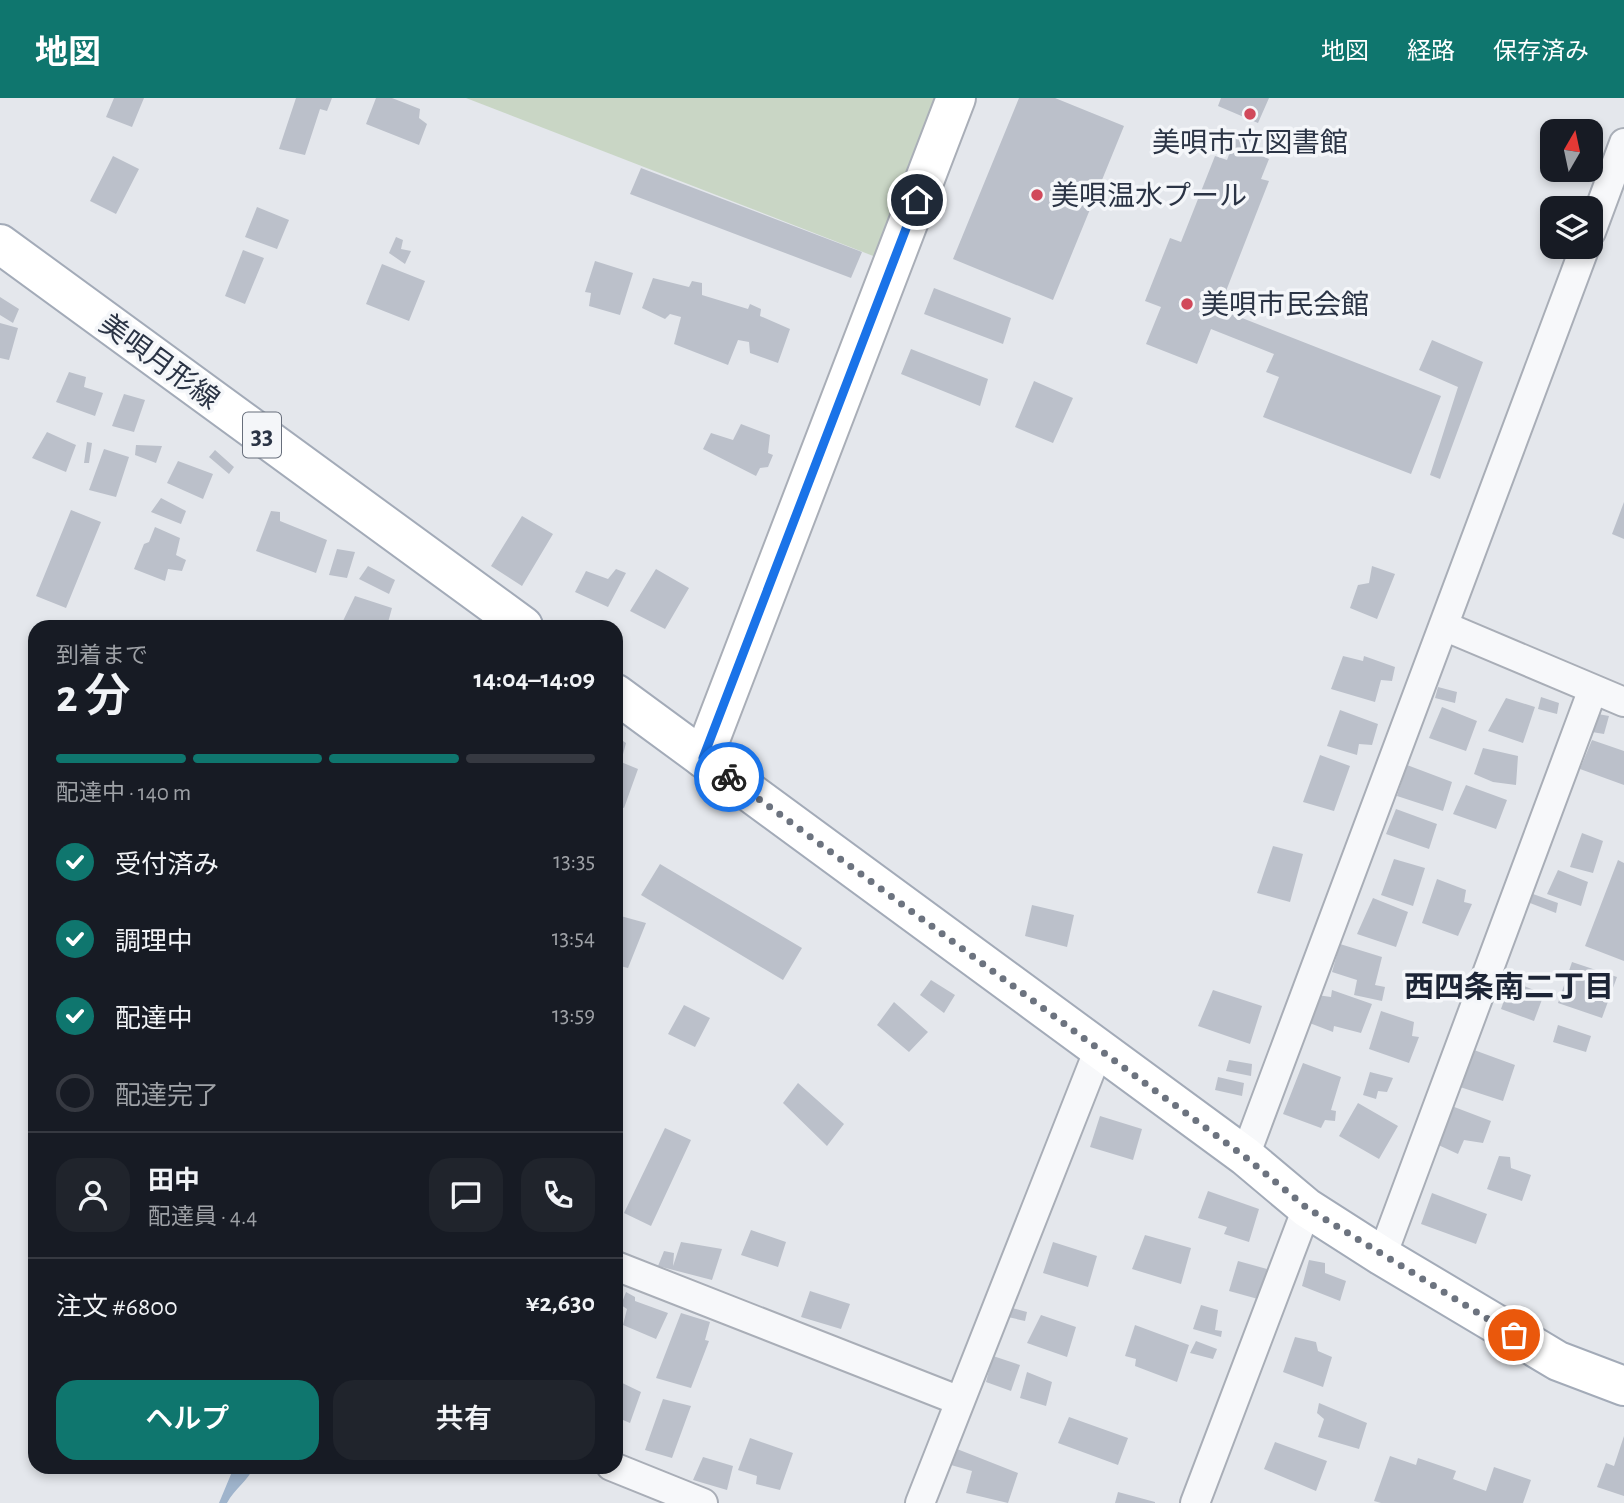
<!DOCTYPE html>
<html lang="ja">
<head>
<meta charset="utf-8">
<style>
	body { margin:0; font-family:"Alegreya Sans","Noto Sans JP",sans-serif; background:#20242c; color:#f1f3f6; height:100vh; display:flex; flex-direction:column; font-size:26px; white-space:nowrap }
	* { box-sizing:border-box; margin:0 }
	p { font-size:23px; color:#9ea1a6 }
	.icon { flex:none; width:38px; height:38px; fill:none; stroke:currentColor; stroke-width:2; stroke-linecap:round; stroke-linejoin:round }
	.map { position:relative; flex:1; overflow:hidden }
	.panel { position:absolute; left:28px; top:522px; width:595px; height:854px; display:flex; flex-direction:column; background:#171b24; border-radius:21px; box-shadow:0 4px 10px #0003 }
	.panel>* { flex:none }
	.needle { width:46px; rotate:9deg }
	.tools { position:absolute; left:1540px; top:21px; display:grid; gap:14px }
	.tools a { display:grid; place-items:center; width:63px; height:63px; border-radius:14px; background:#171b24; box-shadow:0 4px 10px #0003; font-size:35px }
	.pin { position:absolute; display:grid; place-items:center; width:60px; height:60px; color:#fff; margin:-30px; border:4px solid #fff; border-radius:50%; box-shadow:0 2px 7px #0007 }
	.courier { position:absolute; display:grid; place-items:center; width:70px; height:70px; margin:-35px; border:5px solid #1a73e8; border-radius:50%; background:#fff; color:#222; box-shadow:0 2px 9px #0007 }
	.summary em { font-style:normal; font-weight:600 }
	.summary div { display:flex; flex-direction:column-reverse }
	.summary { display:flex; align-items:center; justify-content:space-between; height:119px; padding:0 28px }
	h1 { font-size:46px; font-weight:600; line-height:52px }
	.bar { display:grid; grid-template-columns:repeat(4,1fr); gap:10px 7px; align-content:center; height:84px; padding:0 28px }
	.bar i { height:9px; border-radius:5px; background:#363941 }
	.bar .on { background:#0f766e }
	.bar p { grid-column:span 4 }
	.line { display:flex; align-items:center; gap:18px; padding:0 28px; border-top:2px solid #363941 }
	.line div { flex:1 }
	.round { display:grid; place-items:center; flex:none; width:74px; height:74px; border-radius:21px; background:#20242c }
	ol { padding:0 28px; list-style:none }
	li { display:flex; align-items:center; gap:21px; height:77px }
	li p { margin-inline-start:auto }
	li .icon { padding:7px; border-radius:50%; background:#0f766e; color:#fff; stroke-width:4 }
	li:last-child { color:#9ea1a6 }
	li i { width:38px; height:38px; border:4px solid #363941; border-radius:50% }
	.action { display:flex; gap:14px; margin-top:auto; padding:14px 28px }
	.action a { flex:1; height:80px; border-radius:21px; background:#0f766e; color:#fff; font-size:28px; font-weight:600; line-height:80px; text-align:center }
	.action a+a { background:#20242c; color:#f1f3f6 }
	header { display:flex; align-items:center; gap:42px; box-sizing:border-box; height:98px; padding:0 35px; background:#0f766e; color:#fff }
	header strong { font-size:33px }
	nav { display:flex; gap:38px; margin-inline-start:auto; font-size:24px }
	.map>svg:first-child { display:block }
	.green { fill:#c9d6c5 }
	.water { fill:#9fb4cc }
	.building { fill:#bbc0ca }
	.lines { fill:none; stroke-linecap:round; stroke-linejoin:round }
	.street-casing { stroke:#a9aeb7; stroke-width:32 }
	.secondary-casing { stroke:#a9aeb7; stroke-width:42 }
	.primary-casing { stroke:#a3abb8; stroke-width:42 }
	.street { stroke:#f7f8fa; stroke-width:28 }
	.secondary { stroke:#fff; stroke-width:38 }
	.primary { stroke:#fff; stroke-width:38 }
	.done { stroke:#6c737f; stroke-width:7; stroke-dasharray:0 12.6 }
	.route { stroke:#1a73e8; stroke-width:9 }
	.poi-dot { fill:#d1495b; stroke:#f4f6f9; stroke-width:2.5 }
	.labels { text-anchor:middle; stroke-width:7; stroke-linejoin:round; paint-order:stroke }
	.shield { fill:#f4f6f9; stroke:#676e7b; stroke-width:2 }
	.shield-label { font-size:26px; font-weight:bold; fill:#2b3445 }
	.poi-label { font-size:28px; fill:#2b3445; stroke:#f4f6f9; text-anchor:start }
	.street-label { font-size:28px; fill:#2b3445; stroke:#f4f6f9 }
	.neighbourhood-label { font-size:30px; font-weight:bold; fill:#1d2536; stroke:#f4f6f9 }
</style>
</head>
<body>
<header>
<strong>地図</strong>
<nav><a>地図</a><a>経路</a><a>保存済み</a></nav>
</header>
<div class="map">
<svg width="1624" height="1405" viewBox="0 0 1624 1405">
	<rect width="100%" height="100%" fill="#e4e7ec"/>
	<path class="green" d="M466 0H943L881 161Z"/>
	<path class="water" d="M234 1369H254C247 1384 235 1390 227 1405H219Z"/>
	<path class="building" d="M114 0H144L132 29 106 19Z
		M296 0H332L327 13 320 11 305 57 279 51Z
		M376 0H392L420 11 419 20 427 26 419 47 366 26Z
		M1019 0H1055L1124 28 1053 202 953 161Z
		M1221 0H1269L1258 25 1218 8Z
		M1238 33 1252 38 1247 52 1269 61 1261 81 1269 83 1219 211 1441 298 1411 376 1263 319 1279 279 1266 274 1274 256 1211 231 1197 266 1146 246 1161 209 1145 203 1170 140 1181 144 1215 58 1227 62Z
		M113 58 139 71 116 116 90 103Z
		M641 70 862 154 851 180 630 96Z
		M257 109 289 122 277 151 245 139Z
		M396 139 403 142 401 151 411 153 405 166 389 155Z
		M243 152 264 160 245 206 225 198Z
		M595 163 633 175 620 217 589 208 591 195 585 194Z
		M382 166 425 183 409 223 366 206Z
		M653 180 689 189 692 183 702 185V197L748 211 750 206 761 211 760 218 790 231 778 265 750 255 749 244 738 242 728 267 674 246 681 219 670 216 665 221 642 210Z
		M934 190 1011 220 1003 246 924 216Z
		M0 199 19 211 13 225 0 217Z
		M0 225 18 230 9 262 0 260Z
		M1432 242 1483 264 1440 381 1430 377 1458 289 1419 272Z
		M911 251 988 281 980 308 901 276Z
		M69 274 86 279 84 289 103 295 95 318 56 304Z
		M1034 283 1073 300 1053 345 1015 329Z
		M124 296 145 302 134 334 112 328Z
		M741 326 770 337 768 355 773 357 768 369 760 370 756 378 703 351 711 335 733 342Z
		M47 334 76 347 66 374 32 360Z
		M87 344 92 345 89 365H84Z
		M136 347 162 348 156 365 135 357Z
		M104 351 129 359 116 399 89 392Z
		M215 352 234 369 229 376 209 359Z
		M178 363 213 376 203 401 167 385Z
		M161 400 186 413 181 426 151 414Z
		M1624 404V441L1612 436Z
		M71 412 101 424 66 510 36 498Z
		M271 413 280 414V423L327 442 316 475 256 453Z
		M522 418 553 436 522 488 491 468Z
		M155 429 180 440 176 457 186 462 182 473 168 471 165 483 134 471 144 446 149 444Z
		M337 451 355 454 347 480 329 477Z
		M368 468 395 482 389 496 359 481Z
		M1372 468 1395 476 1377 521 1350 510 1358 487 1369 485Z
		M616 471 626 475 608 509 575 494 586 473 608 481Z
		M656 471 689 490 665 531 630 513Z
		M355 498 392 510 387 528H355L342 525Z
		M1343 558 1363 563 1364 558 1395 569 1392 583 1381 582 1375 604 1331 591Z
		M1438 589 1457 594 1455 605 1435 600Z
		M1541 599 1559 605 1557 616 1538 611Z
		M1506 600 1535 609 1523 645 1488 633Z
		M1442 609 1477 623 1466 653 1429 640Z
		M1340 612 1378 626 1372 647 1359 646 1357 657 1327 648Z
		M1598 616 1609 618 1604 636 1592 634Z
		M620 641 626 645 621 664 638 671 624 710 616 707V651Z
		M1592 642 1624 653V687L1580 671Z
		M1483 650 1518 658 1516 687 1493 684 1474 676Z
		M1320 657 1350 668 1334 713 1303 704Z
		M1407 667 1452 684 1443 713 1397 698Z
		M1466 687 1507 702 1496 731 1453 716Z
		M1396 711 1437 726 1429 751 1386 736Z
		M1582 735 1603 743 1593 775 1570 769Z
		M1273 748 1303 756 1290 804 1257 795Z
		M1394 761 1425 770 1413 808 1381 797Z
		M1618 762 1624 765V863L1585 848Z
		M660 766 802 850 783 882 641 797Z
		M1558 772 1588 784 1581 808 1547 796Z
		M1437 781 1466 792 1464 804 1472 806 1458 838 1422 825Z
		M1533 796 1558 805 1556 815 1530 805Z
		M1373 800 1408 814 1396 849 1357 836Z
		M1032 807 1074 817 1067 849 1025 838Z
		M617 817 646 825 628 870 616 867Z
		M1340 846 1382 859 1375 887 1385 889 1382 903 1354 897 1357 882 1332 874Z
		M1572 864 1617 879 1602 920 1558 905Z
		M931 882 955 897 944 915 920 897Z
		M1511 883 1544 896 1534 923 1501 911Z
		M1213 892 1262 908 1250 946 1198 928Z
		M1332 892 1372 906 1361 935 1334 928 1333 934 1307 924 1317 897 1331 899Z
		M894 904 928 934 909 954 877 927Z
		M684 907 710 920 695 949 668 936Z
		M1381 913 1414 924 1412 938 1419 939 1409 965 1369 951Z
		M1558 927 1591 938 1586 954 1553 944Z
		M1474 952 1515 967 1503 1003 1460 989Z
		M1229 962 1252 966 1251 978 1226 973Z
		M1303 965 1341 979 1331 1012 1336 1013 1335 1023 1325 1022 1321 1030 1283 1016Z
		M1370 974 1393 980 1387 994 1378 993 1376 1001 1363 997Z
		M1218 979 1244 985 1242 998 1215 992Z
		M798 985 844 1026 827 1048 783 1005Z
		M1358 1005 1398 1028 1379 1061 1339 1038Z
		M1449 1007 1491 1023 1483 1045 1464 1042 1458 1056 1434 1045Z
		M1100 1018 1142 1031 1133 1062 1090 1049Z
		M665 1030 691 1042 651 1128 624 1115Z
		M1499 1058 1510 1059 1511 1070 1531 1077 1522 1103 1487 1091Z
		M1208 1093 1259 1111 1249 1144 1224 1136 1227 1129 1198 1120Z
		M1432 1095 1487 1116 1476 1146 1421 1126Z
		M751 1132 786 1144 778 1169 741 1157Z
		M1145 1137 1191 1150 1181 1186 1132 1171Z
		M681 1144 722 1151 712 1182 658 1168 664 1153 674 1155 673 1168Z
		M1053 1144 1097 1158 1088 1189 1043 1175Z
		M1309 1162 1325 1165V1175L1346 1183 1340 1203 1302 1188Z
		M1238 1163 1267 1171 1258 1201 1229 1193Z
		M810 1193 850 1206 841 1231 801 1219Z
		M626 1194 635 1199V1203L668 1215 656 1241 623 1227 627 1211 621 1207Z
		M1201 1207 1218 1212 1215 1232 1222 1233 1221 1239 1193 1231Z
		M1012 1210 1027 1214 1025 1223 1008 1219Z
		M681 1215 710 1224 705 1242 709 1243 691 1290 656 1280Z
		M1041 1217 1076 1229 1067 1259 1027 1245Z
		M1135 1227 1189 1247 1177 1284 1135 1268 1136 1261 1125 1258Z
		M1295 1239 1316 1244 1318 1253 1332 1259 1323 1289 1283 1274Z
		M1196 1243 1217 1251 1213 1261 1190 1255Z
		M993 1258 1020 1267 1011 1293 986 1284Z
		M1027 1274 1052 1284 1046 1308 1020 1300Z
		M616 1282 641 1294 630 1325 616 1319Z
		M663 1301 691 1308 672 1360 645 1352Z
		M1319 1305 1367 1325 1359 1351 1318 1339 1324 1321 1317 1315Z
		M1069 1319 1128 1340 1118 1367 1058 1345Z
		M1624 1338V1398L1597 1389 1606 1365 1614 1368Z
		M750 1340 793 1355 780 1392 756 1386 757 1378 738 1372Z
		M1275 1344 1327 1363 1316 1393 1264 1371Z
		M957 1351 1018 1375 1008 1405 966 1395 972 1373 951 1367Z
		M1390 1358 1416 1367 1418 1360 1456 1373 1453 1381 1486 1393 1494 1369 1531 1382 1523 1405H1381L1374 1403Z
		M703 1359 733 1368 727 1392 693 1382Z
		M1118 1394 1155 1404V1405H1115Z"/>
	<g class="lines">
		<defs>
			<path id="street" d="M1591 134 1624 45
				M1444 528 1624 604
				M1245 1058 1585 149
				M1382 1158 1593 591
				M616 1168 960 1303
				M611 1368 703 1405
				M920 1405 1099 951
				M1195 1405 1307 1110"/>
			<path id="secondary" d="M703 660 956 0"/>
			<path id="primary" d="M0 146 523 528
				M616 596 1245 1058 1307 1110 1382 1158 1558 1263 1624 1288"/>
		</defs>
		<use href="#street" class="street-casing"/>
		<use href="#secondary" class="secondary-casing"/>
		<use href="#primary" class="primary-casing"/>
		<use href="#street" class="street"/>
		<use href="#secondary" class="secondary"/>
		<use href="#primary" class="primary"/>
	</g>
	<g class="lines">
		<path class="done" d="M729 679 1244 1058 1307 1110 1514 1237"/>
		<path class="route" d="M729 679 703 660 917 102"/>
	</g>
	<g class="poi-dot">
		<circle cx="1250" cy="16" r="7"/>
		<circle cx="1037" cy="97" r="7"/>
		<circle cx="1187" cy="206" r="7"/>
	</g>
	<g class="labels">
		<rect class="shield" x="243" y="314.5" width="38" height="45" rx="5"/>
		<g class="shield-label">
			<text x="262" y="346">33</text>
		</g>
		<g class="poi-label">
			<text x="1250" y="54" text-anchor="middle">美唄市立図書館</text>
			<text x="1051" y="107">美唄温水プール</text>
			<text x="1201" y="216">美唄市民会館</text>
		</g>
		<g class="street-label">
			<text transform="translate(160 263) rotate(36)" y="10">美唄月形線</text>
		</g>
		<g class="neighbourhood-label">
			<text x="1509" y="899">西四条南二丁目</text>
		</g>
	</g>
</svg>
<div class="tools">
<a><svg class="needle" viewBox="-14 -14 28 28"><path d="M0-13l5 13h-10z" fill="#e53935"/><path d="M0 13l5-13h-10z" fill="#9ea1a6"/></svg></a>
<a><svg class="icon" aria-label="layers" viewBox="0 0 24 24"><path d="M12 4l9 5-9 5-9-5zM3 14l9 5 9-5"/></svg></a>
</div>
<div class="pin" style="left:1514px;top:1237px;background:#ea580c"><svg class="icon" aria-label="bag" viewBox="0 0 24 24"><path d="M5 8h14l-1 12H6zM9 8a3 3 0 0 1 6 0"/></svg></div>
<div class="pin" style="left:917px;top:102px;background:#1f2937"><svg class="icon" aria-label="home" viewBox="0 0 24 24"><path d="M3 11l9-7 9 7M6 9v11h12V9"/></svg></div>
<div class="courier" style="left:729px;top:679px"><svg class="icon" aria-label="bike" viewBox="0 0 24 24"><circle cx="6" cy="16" r="4"/><circle cx="18" cy="16" r="4"/><path d="M6 16l4-8h5l3 8M10 8l3 8H6M13 5h3"/></svg></div>
<section class="panel">
<div class="summary"><div><h1>2 分</h1><p>到着まで</p></div><em>14:04–14:09</em></div>
<div class="bar"><i class="on"></i><i class="on"></i><i class="on"></i><i></i><p>配達中 · 140 m</p></div>
<ol>
<li><svg class="icon" aria-label="check" viewBox="0 0 24 24"><path d="M5 12l5 5 9-10"/></svg>受付済み<p>13:35</p></li>
<li><svg class="icon" aria-label="check" viewBox="0 0 24 24"><path d="M5 12l5 5 9-10"/></svg>調理中<p>13:54</p></li>
<li><svg class="icon" aria-label="check" viewBox="0 0 24 24"><path d="M5 12l5 5 9-10"/></svg>配達中<p>13:59</p></li>
<li><i></i>配達完了</li>
</ol>
<div class="line" style="height:126px"><a class="round"><svg class="icon" aria-label="person" viewBox="0 0 24 24"><circle cx="12" cy="8" r="4"/><path d="M4 21q1-7 8-7t8 7"/></svg></a><div><b>田中</b><p>配達員 · 4.4</p></div><a class="round"><svg class="icon" aria-label="chat" viewBox="0 0 24 24"><path d="M4 5h16v11H9l-5 4z"/></svg></a><a class="round"><svg class="icon" aria-label="phone" viewBox="0 0 24 24"><path d="M5 4h4l2 5-3 2q2 4 5 5l2-3 5 2v4C11 20 4 13 5 4z"/></svg></a></div>
<div class="line" style="height:91px"><div>注文 #6800</div><b>¥2,630</b></div>
<div class="action"><a>ヘルプ</a><a>共有</a></div>
</section>
</div>
</body>
</html>
